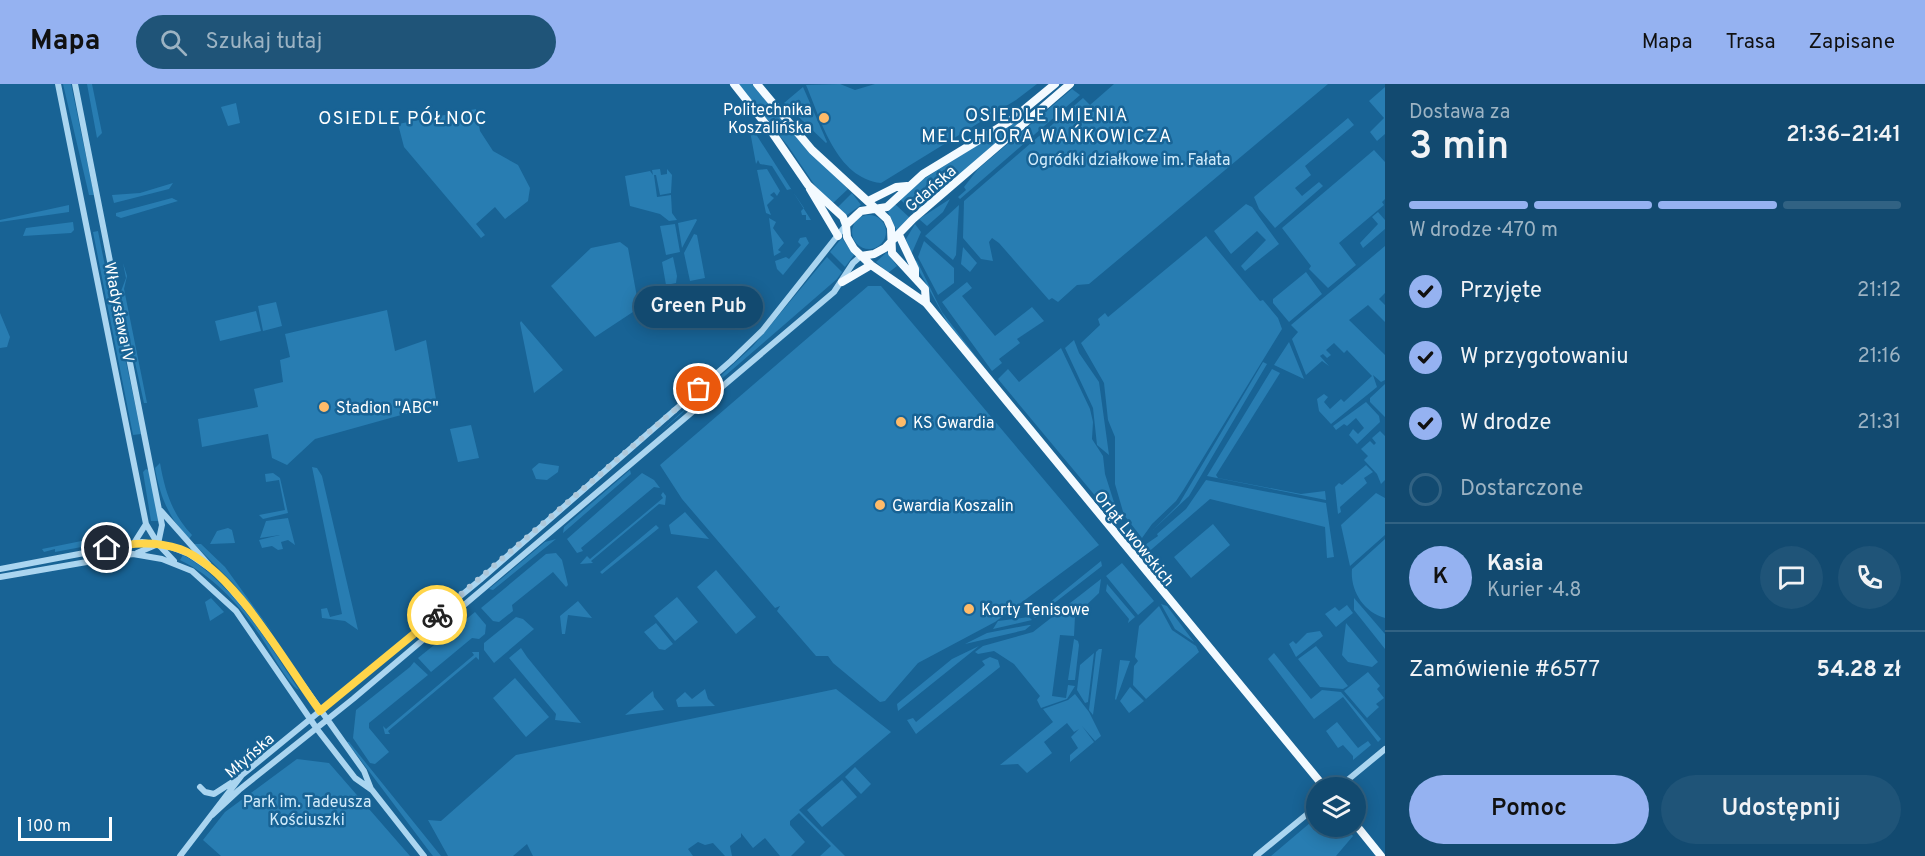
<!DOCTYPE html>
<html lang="pl">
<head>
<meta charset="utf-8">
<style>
	body { margin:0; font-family:Overpass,sans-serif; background:#1f5478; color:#f1f3f6; height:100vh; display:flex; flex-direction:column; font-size:22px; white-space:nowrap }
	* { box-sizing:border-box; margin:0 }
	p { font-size:20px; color:#9cb3c3 }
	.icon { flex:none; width:33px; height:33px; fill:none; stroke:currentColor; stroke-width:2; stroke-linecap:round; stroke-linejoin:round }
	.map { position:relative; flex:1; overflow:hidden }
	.side { display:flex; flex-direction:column; background:#124a70; width:540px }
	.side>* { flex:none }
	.controls { position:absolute; left:1306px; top:693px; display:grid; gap:12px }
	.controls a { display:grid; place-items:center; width:60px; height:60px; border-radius:50%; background:#124a70; box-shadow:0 3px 15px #0003,0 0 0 2px #316283; font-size:30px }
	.scale { position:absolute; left:18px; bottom:15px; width:94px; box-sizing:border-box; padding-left:6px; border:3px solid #fff; border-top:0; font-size:16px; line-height:21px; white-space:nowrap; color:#fff; -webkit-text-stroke:4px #186395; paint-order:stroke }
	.pin { position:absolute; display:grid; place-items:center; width:51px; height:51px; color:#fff; margin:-26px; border:3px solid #fff; border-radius:50%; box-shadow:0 2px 6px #0007 }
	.courier { position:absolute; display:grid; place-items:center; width:60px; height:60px; margin:-30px; border:4px solid #ffd54a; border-radius:50%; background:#fff; color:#222; box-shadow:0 2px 8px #0007 }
	.bubble { position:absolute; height:42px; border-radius:21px; background:#124a70; box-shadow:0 3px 15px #0003,0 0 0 2px #316283; font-size:20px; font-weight:600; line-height:42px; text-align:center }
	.summary em { font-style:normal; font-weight:600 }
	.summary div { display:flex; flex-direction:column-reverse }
	.summary { display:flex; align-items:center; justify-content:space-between; height:102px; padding:0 24px }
	h1 { font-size:39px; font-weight:600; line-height:45px }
	.bar { display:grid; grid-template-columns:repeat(4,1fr); gap:9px 6px; align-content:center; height:72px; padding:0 24px }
	.bar i { height:8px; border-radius:4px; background:#316283 }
	.bar .on { background:#95b2f1 }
	.bar p { grid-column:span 4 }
	.line { display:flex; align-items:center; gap:15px; padding:0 24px; border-top:2px solid #316283 }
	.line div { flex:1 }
	.round { display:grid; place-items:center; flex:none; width:63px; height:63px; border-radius:32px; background:#1f5478 }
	ol { padding:0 24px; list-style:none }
	li { display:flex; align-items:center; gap:18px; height:66px }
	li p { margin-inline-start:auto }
	li .icon { padding:6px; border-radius:50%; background:#95b2f1; color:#111; stroke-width:4 }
	li:last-child { color:#9cb3c3 }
	li i { width:33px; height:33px; border:3px solid #316283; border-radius:50% }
	.button { display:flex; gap:12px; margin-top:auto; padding:12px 24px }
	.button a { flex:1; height:69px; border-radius:36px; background:#95b2f1; color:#111; font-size:24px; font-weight:600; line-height:69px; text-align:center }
	.button a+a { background:#1f5478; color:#f1f3f6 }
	header { display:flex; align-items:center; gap:36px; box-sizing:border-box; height:84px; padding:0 30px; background:#95b2f1; color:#111 }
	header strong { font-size:28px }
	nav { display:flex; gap:33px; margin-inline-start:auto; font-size:21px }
	.search { width:420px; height:54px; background:#1f5478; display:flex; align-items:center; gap:15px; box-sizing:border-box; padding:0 21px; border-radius:33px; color:#9cb3c3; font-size:22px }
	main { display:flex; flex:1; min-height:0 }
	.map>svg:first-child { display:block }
	.green { fill:#287db2 }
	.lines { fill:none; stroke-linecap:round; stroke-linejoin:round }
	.minor { stroke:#aad5f0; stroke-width:6 }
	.major { stroke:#f3faff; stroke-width:8 }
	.done { stroke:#aec8da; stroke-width:6; stroke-dasharray:0 10.8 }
	.route { stroke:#ffd54a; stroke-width:8 }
	.poi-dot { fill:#ffbb69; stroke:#186395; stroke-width:2 }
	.labels { text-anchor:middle; stroke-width:5; stroke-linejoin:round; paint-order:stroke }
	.poi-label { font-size:16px; fill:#fff; stroke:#186395; text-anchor:start }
	.park-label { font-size:16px; fill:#d1ebfb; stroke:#186395 }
	.street-label { font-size:16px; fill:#fff; stroke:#186395 }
	.neighbourhood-label { font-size:18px; letter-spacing:1.5px; fill:#fff; stroke:#186395 }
</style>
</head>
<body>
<header>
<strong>Mapa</strong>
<div class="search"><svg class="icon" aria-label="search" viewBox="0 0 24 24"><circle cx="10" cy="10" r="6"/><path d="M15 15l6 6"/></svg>Szukaj tutaj</div>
<nav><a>Mapa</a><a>Trasa</a><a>Zapisane</a></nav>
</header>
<main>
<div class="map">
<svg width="1385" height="772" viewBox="0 0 1385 772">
	<rect width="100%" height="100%" fill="#186395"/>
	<path class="green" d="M63 0H71L94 111H89Z
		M87 0H92L102 49 97 54Z
		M738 0H752L804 62 848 105 832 120 816 103 788 62Z
		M840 0 855 6 875 0H1037L1016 16 881 99C836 94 821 36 806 1Z
		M1114 0H1328L1089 200 1077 201 1058 218 1052 214 1049 216 999 159 992 154 989 158 993 177 981 175 963 154 964 117 1083 14 1090 21Z
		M803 3 827 58 826 59 784 19Z
		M1385 3V50L1377 57 1370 48 1384 34 1369 17Z
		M1072 5 1080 11 960 115 958 113 966 106 964 103 978 85Z
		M236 19 240 39 228 42 221 23Z
		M476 25 480 47 493 67 518 81 530 104 528 117 505 135 495 123 476 140 485 151 481 154 404 63 398 40Z
		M1026 30 1028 31 914 130 900 115 922 96Z
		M1348 34 1354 41 1305 82 1311 91 1295 104 1302 112 1319 98 1323 102 1275 144 1259 125 1254 113Z
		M752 44 811 136H806V131H802L801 127 804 124 791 105 787 106 772 82 760 80 758 76 756 80 750 47Z
		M1374 66 1385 78V115L1382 118 1384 121 1339 159 1356 181 1328 204 1309 185 1311 182 1282 144Z
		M660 85 661 91 667 90V85L672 91 671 109 660 111 656 91H654L657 113 671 111 672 129 677 136 669 137 660 130 630 122 625 92 650 87 653 91 652 86Z
		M767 85 780 107 777 112 774 108 770 111 774 114 767 121 771 131 766 129 757 86Z
		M173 99 169 105 114 119 112 111 140 109Z
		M852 109 861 121 847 131 837 124Z
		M172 114 178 117 121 134 116 132V129Z
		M950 115 943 128 927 142 919 135Z
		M895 120 910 134 897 147 888 128Z
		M1246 120 1252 123 1279 160 1245 187 1241 182 1266 156 1257 147 1231 170 1214 147Z
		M69 121V128L0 138V136Z
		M959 121 956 171 953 176 925 152Z
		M1378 128 1385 136V145L1363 164 1360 159 1378 140 1372 133Z
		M852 148a17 17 0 1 1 34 0a17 17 0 1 1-34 0Z
		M769 134 776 138 773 144 784 159 778 166 781 168 774 172Z
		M696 135 697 136 682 164 678 139Z
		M73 138 74 146 71 149 23 152 26 144Z
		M675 140 680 168 666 171 660 142Z
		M915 140 921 148 911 171 906 155Z
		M98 147C111 215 128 282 141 350L133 351 93 148Z
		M694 150 697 151 705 194 690 197 684 169Z
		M1206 152 1260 217 1263 216 1278 234 1282 245 1184 405 1176 417 1152 440 1142 454 1124 431 1115 400V353L1108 336 1104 299 1081 259 1100 241 1098 235 1105 229 1108 233Z
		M806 153 809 159 783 191 777 185 775 177 786 173 789 175 801 161 798 158 800 154Z
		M842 154 854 171 845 183 830 168Z
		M924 157 954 184V199L938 211 918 173Z
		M620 158 628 164 639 224 595 253 551 202 591 164Z
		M1385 162V209L1379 215 1385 221V238L1368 221 1349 236 1385 271V296L1381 298 1373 291 1377 303 1331 340 1319 327 1317 315 1324 310 1328 313 1324 318 1330 325 1341 315 1344 318 1372 292 1347 266 1344 269 1334 259 1326 266 1331 271 1327 274 1323 270 1320 272 1329 282 1322 277 1306 291 1292 255 1298 248 1291 241Z
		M963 163 977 179 970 188 961 180Z
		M887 168 897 182 888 189 876 178Z
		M673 173 677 192 676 199 666 201 662 178Z
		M827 173 842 188 837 195 659 349 753 262Z
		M913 176 917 177 942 228 987 287 947 238Z
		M123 179 127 192 124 205 147 319H144L120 210 126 194Z
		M1306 188 1322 210 1289 238 1273 219V215Z
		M967 198 972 204 962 212 995 252 1032 223 1044 237 1017 255 1020 259 999 275 1002 279 992 287 942 218Z
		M686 200 694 240 676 245 669 219 678 202Z
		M868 202H881L1099 461 995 538 918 579 885 617 880 618 833 579 828 572H816L777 527 780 522 775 524 682 415 660 381Z
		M276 218 282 242 263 247 258 222Z
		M387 226 395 267 426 256 437 321 315 355 287 381 272 374 268 350 202 363 198 335 258 323 254 305 283 298 280 276 290 273 285 250Z
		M256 227 261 247 220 257 215 237Z
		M0 229 10 253 7 263 0 264Z
		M521 237 563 286 534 309 520 239Z
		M1074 256 1079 269 1099 298 1109 371 1097 361 1093 324 1065 264Z
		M1289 258 1304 295 1274 281Z
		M1061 264 1090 325 1093 338 1092 355 1103 372 1105 390 1119 434 1107 426 998 295 1008 285 1019 298Z
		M1263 278 1267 280 1189 412 1153 446 1179 420Z
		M1272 285 1280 289 1216 391 1218 394 1301 410 1325 407 1326 416 1207 392Z
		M1385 300V333L1370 318V314Z
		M1366 318 1379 332 1380 338 1357 360 1349 351 1353 345 1358 350 1364 344 1356 334 1347 342 1344 340 1336 346 1333 342Z
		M471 341 479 374 458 378 450 345Z
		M1380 347 1385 352V396L1381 400 1377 390 1364 376 1368 372 1361 365 1370 357 1374 361 1376 359 1372 354Z
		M160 379C165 407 172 430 192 451L189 455C169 434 160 413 155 384Z
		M539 379 559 382 558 388 547 396 536 395 532 385Z
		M1366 381 1373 388 1364 394 1367 399 1340 423 1341 428 1338 430 1335 403 1339 399 1342 401Z
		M312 383 317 384 322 392 358 546 345 537 322 534 321 525 327 524 330 533 342 530Z
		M146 385 149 386 159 437H151L143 388Z
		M630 386 631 390 563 449 564 443Z
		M273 389 280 394 288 429 263 435 259 431 285 426 279 396 266 398 265 390Z
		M642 389 654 396 660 404 654 403 581 464 583 467 577 469 567 455Z
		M1206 396 1326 419 1334 473 1327 474 1325 443 1210 415 1145 471 1154 484 1139 465 1158 452 1157 450 1186 425Z
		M663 408 666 412 665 421 659 420 591 477 593 479 580 480 587 472 590 475 663 414 661 411Z
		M1376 409 1385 414V451L1350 482 1341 441Z
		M685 428 709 455 671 450 669 441Z
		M288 434 295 461 288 456 281 458 283 465 278 466 272 462 262 464 259 456 280 451 260 454 266 437Z
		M1213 440 1230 461 1191 494 1174 473Z
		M656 441 659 444 602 490 600 488Z
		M228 444 232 446 235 459 210 460 217 447Z
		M121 449 124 455 55 468V465L44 468 42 465Z
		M556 455 493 506 489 505 545 458Z
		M1385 455V534C1363 528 1350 506 1352 485Z
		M194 460H201L225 483 273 549 233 499Z
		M556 469 562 476 568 501 566 503 553 488 512 521 513 527 499 538 493 537 481 524 546 470Z
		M183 471C234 499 267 558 299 606 288 601 268 562 259 550 239 520 213 492 180 476Z
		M1101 477 1102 482 1035 534 1033 532Z
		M1122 479 1154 517 1138 531 1106 492Z
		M716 486 756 533 736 550 697 503Z
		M1101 495 1099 509 1075 532 1074 552 1060 551 1052 612 1066 614 1068 601 1075 602 1067 615 1041 624 1037 616 1040 612 1014 580 994 567 978 570 975 568 983 562 1033 548Z
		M1107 500 1135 533 1128 539 1129 535 1106 507Z
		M677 513 698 538 675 557 654 532Z
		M211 514 224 528 210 537 205 518Z
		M1354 514 1385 550V565L1354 526Z
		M578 517 592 534 568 531 565 550H562L560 532Z
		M1161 520 1167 522 1194 558 1175 545Z
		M1347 521 1353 529 1336 543 1325 530 1335 523 1339 527Z
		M1159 522 1172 546 1196 562 1199 568 1146 615 1133 601 1134 582 1138 577 1135 573 1139 542Z
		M475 528 486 541 485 550 479 555 472 554 431 588 418 574Z
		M516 533 523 535 534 545 494 579 484 566V559Z
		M1029 533 1032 536 993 545 998 537Z
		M656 539 673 560 665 566 659 565 644 548Z
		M1346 539 1378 578 1372 583 1348 578 1342 571Z
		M1029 541H1031L1025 546 965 560 987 549Z
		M1320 547 1323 552 1296 573 1289 560 1293 557 1296 560 1307 549Z
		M1074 555 1078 557 1079 561 1075 596H1068Z
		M979 562 898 627 897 620 952 575Z
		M1316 562 1348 602 1343 605 1320 603 1298 575Z
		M521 564 527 573 581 639 555 636 556 630 509 574Z
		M1099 565H1102L1093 631 1089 626 1096 568Z
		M472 568H479V576L476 573 388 647 390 650H385L383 642 386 645 474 571Z
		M1094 569 1088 618 1085 619 1077 606 1080 581Z
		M1274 569 1311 615 1322 606 1341 608 1381 655 1378 658 1343 613 1314 635 1268 575Z
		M990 573 998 576 1000 583 916 650 907 636 913 634 916 638 985 581 982 577Z
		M1120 576 1130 577 1116 616 1115 615Z
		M414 578 428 591 369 639V644L389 668 375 680 370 679 353 654 356 626 410 583Z
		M1368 588 1380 602 1377 605 1384 614 1376 620 1379 623 1367 634 1344 607Z
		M515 594 549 633 526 653 493 614Z
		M1130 603 1144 617 1129 629 1120 617Z
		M705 605 708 615 715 622 678 623 676 616 685 608 692 615Z
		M836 605 891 648 799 726 845 772H820L831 762 799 729 790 737V741L805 758 791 772H780L765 754 753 764 741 749V753L730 762 732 772H725L713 759 705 761 698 758 688 765 693 772H533L527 760 513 772H448L428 736 441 737 516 671Z
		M653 607 654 613 664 626 625 631Z
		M1075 610 1089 628 1101 652 1095 657 1082 642 1094 658 1070 678V671L1078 664 1071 653 1079 645 1074 648 1067 639 1044 658 1052 669 1027 689 1018 680 1000 681 1053 638 1043 625 1068 616Z
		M1337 638 1358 664 1368 657 1371 661 1353 676V672L1343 661 1338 664 1326 647Z
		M347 658H349L441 772H433L429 767Z
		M297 675 329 679 410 772H221L203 756 225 728Z
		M855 683 871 700 861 710 845 693Z
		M842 696 857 713 822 743 807 726Z
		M1317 733V742L1346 743 1353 752 1336 772H1271Z"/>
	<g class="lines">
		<path class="minor" d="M58 0 146 440 158 460 174 477
			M75 0 162 441 158 460 137 469
			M161 427 208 480
			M134 459 146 440
			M0 485 142 458 171 463 189 470 218 490 253 531 364 687 371 705
			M0 493 133 470 162 475 192 487 236 527 317 645 355 694 372 706 424 772
			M200 703 205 708 214 710 234 697
			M1338 704 1385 665
			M212 731 239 706 353 615 834 208 853 179 861 172
			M180 772 242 691 480 496 731 277 762 247 846 141
			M1256 772 1317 722"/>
		<path class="major" d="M734 0 771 47 808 101 843 133 846 141
			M757 0 812 66 887 135 891 144 892 169 925 205 926 219
			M1055 0 1010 37 923 90 887 123 861 127 846 141 847 153 854 165 871 181 926 219 1325 704
			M810 105 838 152
			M868 117 896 103 907 102
			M899 151 915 185V193
			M861 172 874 170 885 164 913 135 1070 0
			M842 198 871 181
			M1356 741 1381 772"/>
	</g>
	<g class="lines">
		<path class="done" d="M437 531 699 305"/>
		<path class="route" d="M107 464C132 459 155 457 180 465 234 485 286 581 320 627L437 531"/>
	</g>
	<g class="poi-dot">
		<circle cx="824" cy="34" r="6"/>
		<circle cx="324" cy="323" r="6"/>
		<circle cx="901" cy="338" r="6"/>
		<circle cx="880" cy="421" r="6"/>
		<circle cx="969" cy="525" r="6"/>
	</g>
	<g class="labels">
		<g class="poi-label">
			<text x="812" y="31" text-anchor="end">Politechnika<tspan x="812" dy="18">Koszalińska</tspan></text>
			<text x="336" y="329">Stadion "ABC"</text>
			<text x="913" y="344">KS Gwardia</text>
			<text x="892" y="427">Gwardia Koszalin</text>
			<text x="981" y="531">Korty Tenisowe</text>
		</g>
		<g class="park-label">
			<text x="1129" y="81">Ogródki działkowe im. Fałata</text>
			<text x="307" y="723">Park im. Tadeusza<tspan x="307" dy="18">Kościuszki</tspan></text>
		</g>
		<g class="street-label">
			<text transform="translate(930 104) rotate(-41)" y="6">Gdańska</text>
			<text transform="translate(120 228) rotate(79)" y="6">Władysława IV</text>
			<text transform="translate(1135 454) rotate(51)" y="6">Orląt Lwowskich</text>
			<text transform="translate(249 671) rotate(-41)" y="6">Młyńska</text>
		</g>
		<g class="neighbourhood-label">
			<text x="1047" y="37">OSIEDLE IMIENIA<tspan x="1047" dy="21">MELCHIORA WAŃKOWICZA</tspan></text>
			<text x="403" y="40">OSIEDLE PÓŁNOC</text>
		</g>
	</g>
</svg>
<div class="controls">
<a><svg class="icon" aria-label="layers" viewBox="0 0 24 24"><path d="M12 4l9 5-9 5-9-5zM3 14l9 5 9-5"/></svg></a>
</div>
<div class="scale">100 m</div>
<div class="pin" style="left:699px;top:305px;background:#ea580c"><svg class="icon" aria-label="bag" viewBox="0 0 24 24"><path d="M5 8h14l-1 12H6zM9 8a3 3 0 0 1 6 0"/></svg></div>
<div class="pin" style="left:107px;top:464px;background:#1f2937"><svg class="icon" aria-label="home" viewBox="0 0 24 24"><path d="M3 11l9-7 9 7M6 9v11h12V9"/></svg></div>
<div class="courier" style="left:437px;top:531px"><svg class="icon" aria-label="bike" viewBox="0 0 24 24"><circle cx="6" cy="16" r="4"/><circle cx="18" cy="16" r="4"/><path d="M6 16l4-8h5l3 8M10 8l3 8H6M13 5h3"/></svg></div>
<div class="bubble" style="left:634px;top:202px;width:129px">Green Pub</div>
</div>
<section class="side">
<div class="summary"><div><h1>3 min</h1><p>Dostawa za</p></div><em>21:36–21:41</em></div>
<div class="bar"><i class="on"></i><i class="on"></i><i class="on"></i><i></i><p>W drodze · 470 m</p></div>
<ol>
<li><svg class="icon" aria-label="check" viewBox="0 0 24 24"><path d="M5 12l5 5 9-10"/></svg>Przyjęte<p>21:12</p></li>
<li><svg class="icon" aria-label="check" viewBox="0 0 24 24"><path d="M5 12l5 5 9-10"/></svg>W przygotowaniu<p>21:16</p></li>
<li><svg class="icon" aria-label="check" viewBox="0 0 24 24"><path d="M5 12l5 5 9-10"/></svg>W drodze<p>21:31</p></li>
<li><i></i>Dostarczone</li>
</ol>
<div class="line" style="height:108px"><b class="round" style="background:#95b2f1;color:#111">K</b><div><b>Kasia</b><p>Kurier · 4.8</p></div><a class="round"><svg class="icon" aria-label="chat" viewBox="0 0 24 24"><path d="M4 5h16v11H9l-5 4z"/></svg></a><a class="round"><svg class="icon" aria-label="phone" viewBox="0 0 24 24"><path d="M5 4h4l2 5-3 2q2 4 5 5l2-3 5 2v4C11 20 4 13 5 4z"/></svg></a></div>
<div class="line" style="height:78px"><div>Zamówienie #6577</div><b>54.28 zł</b></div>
<div class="button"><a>Pomoc</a><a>Udostępnij</a></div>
</section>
</main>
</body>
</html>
